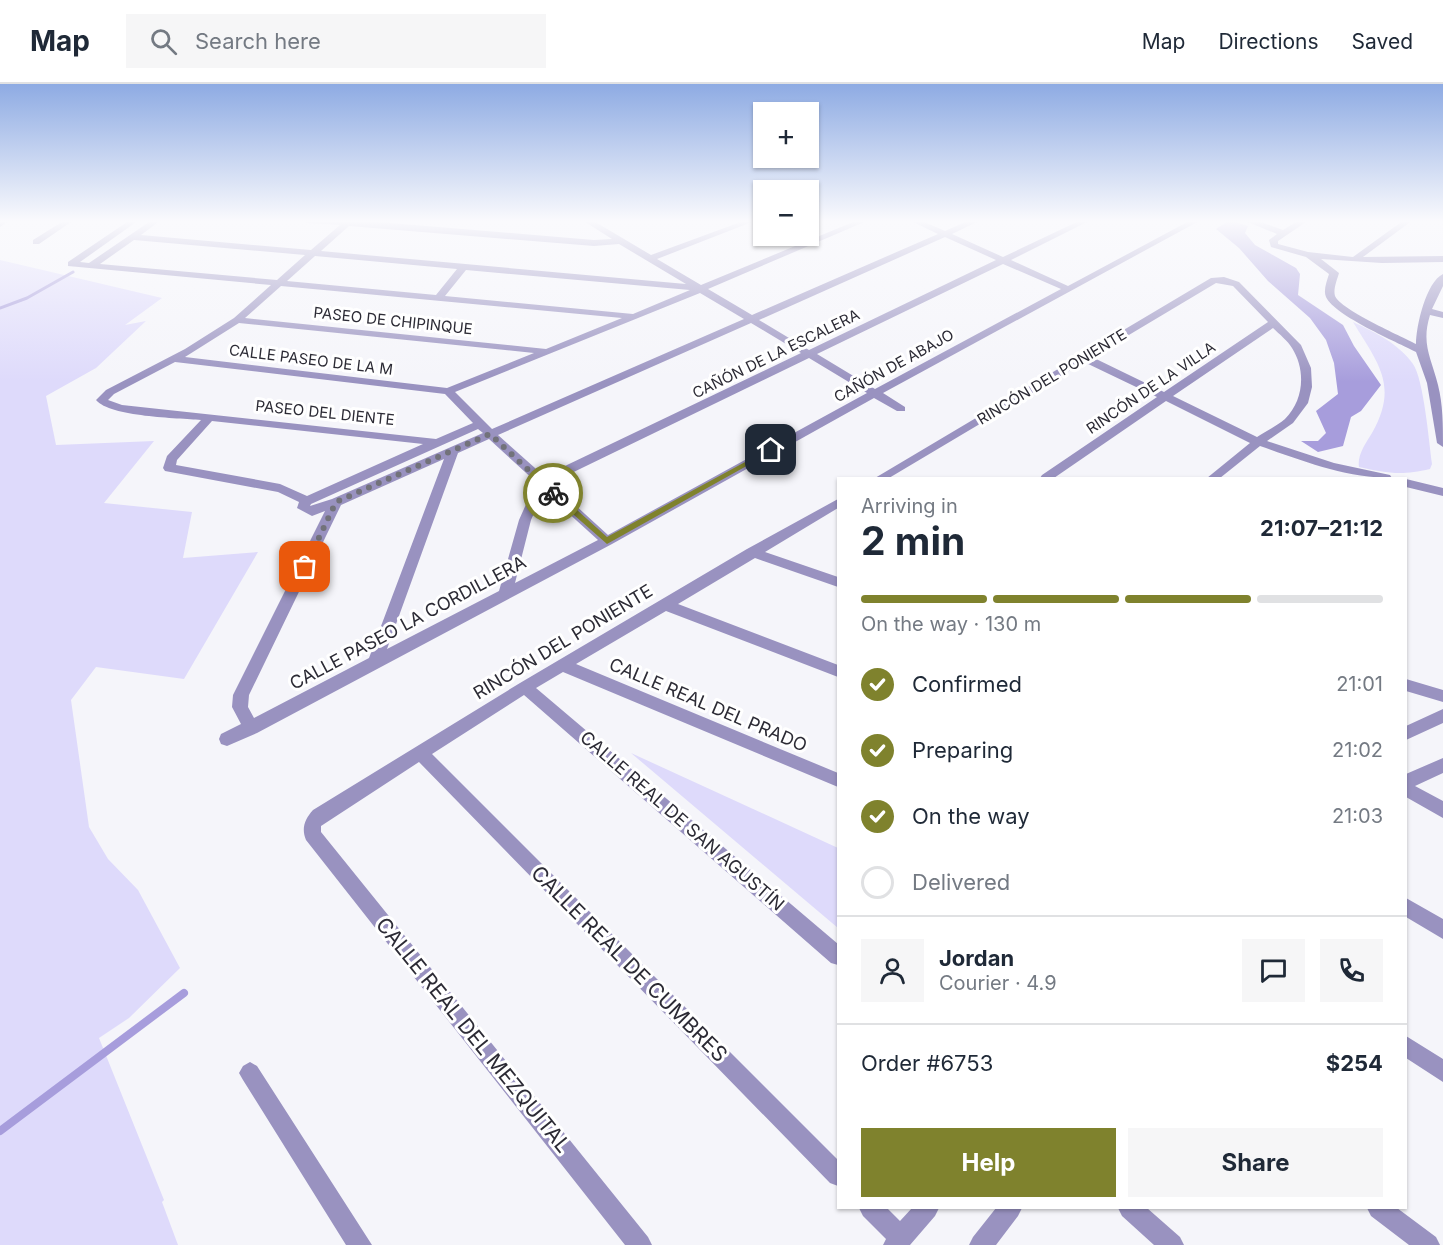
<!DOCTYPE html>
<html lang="en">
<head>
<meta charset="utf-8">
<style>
	body { margin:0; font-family:Inter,sans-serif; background:#f6f6f7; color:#1f2937; height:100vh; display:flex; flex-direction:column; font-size:22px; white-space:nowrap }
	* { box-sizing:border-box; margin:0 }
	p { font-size:20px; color:#747a83 }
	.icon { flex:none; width:33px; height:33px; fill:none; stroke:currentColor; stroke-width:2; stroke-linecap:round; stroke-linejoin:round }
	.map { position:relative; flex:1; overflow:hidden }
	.side { position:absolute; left:837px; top:393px; width:570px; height:732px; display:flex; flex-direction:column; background:#fff; border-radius:0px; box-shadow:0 2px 4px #0004 }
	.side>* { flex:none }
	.tools { position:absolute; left:753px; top:18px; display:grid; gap:12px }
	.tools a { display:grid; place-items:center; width:66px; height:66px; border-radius:0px; background:#fff; box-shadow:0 2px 4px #0004; font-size:30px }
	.pin { position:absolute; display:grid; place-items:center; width:51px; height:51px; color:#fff; margin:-26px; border-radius:12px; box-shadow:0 3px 9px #0006 }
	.courier { position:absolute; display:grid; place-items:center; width:60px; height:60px; margin:-30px; border:4px solid #7f822d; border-radius:50%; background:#fff; color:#222; box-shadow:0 2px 8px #0007 }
	.overview em { font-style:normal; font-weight:700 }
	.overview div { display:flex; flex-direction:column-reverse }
	.overview { display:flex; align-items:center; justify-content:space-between; height:102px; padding:0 24px }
	h1 { font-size:39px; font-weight:700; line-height:45px }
	.bar { display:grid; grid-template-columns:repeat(4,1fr); gap:9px 6px; align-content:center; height:72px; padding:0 24px }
	.bar i { height:8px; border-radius:4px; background:#e0e1e3 }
	.bar .selected { background:#7f822d }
	.bar p { grid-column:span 4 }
	.line { display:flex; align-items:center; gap:15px; padding:0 24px; border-top:2px solid #e0e1e3 }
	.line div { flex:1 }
	.round { display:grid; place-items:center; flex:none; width:63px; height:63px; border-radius:0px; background:#f6f6f7 }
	ol { padding:0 24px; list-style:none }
	li { display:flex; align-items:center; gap:18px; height:66px }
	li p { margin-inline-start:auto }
	li .icon { padding:6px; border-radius:50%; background:#7f822d; color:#fff; stroke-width:4 }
	li:last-child { color:#747a83 }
	li i { width:33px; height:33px; border:3px solid #e0e1e3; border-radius:50% }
	.cta { display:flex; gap:12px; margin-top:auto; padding:12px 24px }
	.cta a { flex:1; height:69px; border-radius:0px; background:#7f822d; color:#fff; font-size:24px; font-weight:700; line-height:69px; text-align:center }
	.cta a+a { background:#f6f6f7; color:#1f2937 }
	header { display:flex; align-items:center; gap:36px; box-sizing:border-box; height:84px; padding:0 30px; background:#fff; border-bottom:2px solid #e0e1e3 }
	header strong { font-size:28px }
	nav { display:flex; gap:33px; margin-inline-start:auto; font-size:21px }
	.search { width:420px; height:54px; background:#f6f6f7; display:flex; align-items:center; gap:15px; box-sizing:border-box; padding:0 21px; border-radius:0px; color:#747a83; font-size:22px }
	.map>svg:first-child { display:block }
	.green { fill:#dedafb }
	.water { fill:#a79ddc }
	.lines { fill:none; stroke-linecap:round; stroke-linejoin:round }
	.stream-far1 { stroke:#a79ddc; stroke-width:3 }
	.stream { stroke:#a79ddc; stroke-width:8 }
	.minor { fill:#9992c0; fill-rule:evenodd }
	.route { fill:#7f822d }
	.done { stroke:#72727a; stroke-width:6; stroke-dasharray:0 10.8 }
	.labels { text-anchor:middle; stroke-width:6; stroke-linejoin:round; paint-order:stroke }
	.far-street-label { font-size:15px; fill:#2c2b35; stroke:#fff }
	.street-label { font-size:18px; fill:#2c2b35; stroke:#fff }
	.near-street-label { font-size:21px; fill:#2c2b35; stroke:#fff }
</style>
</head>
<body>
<header>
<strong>Map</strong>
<div class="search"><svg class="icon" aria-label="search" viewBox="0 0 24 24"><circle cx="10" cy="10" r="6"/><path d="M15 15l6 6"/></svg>Search here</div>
<nav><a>Map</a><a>Directions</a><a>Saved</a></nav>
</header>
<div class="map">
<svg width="1443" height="1161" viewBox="0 0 1443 1161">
	<rect width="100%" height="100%" fill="#f5f5fa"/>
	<path class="green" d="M0 176 162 214 125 241 146 237 96 284 46 312 56 361 154 357 104 419 192 428 183 474 258 468 184 595 96 583 71 616 89 743 108 775 138 806 180 884 129 934 99 954 164 1116 162 1118 178 1161H0Z
		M1353 238C1375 248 1399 260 1413 280 1424 296 1429 359 1432 380L1430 385C1401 392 1386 389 1359 383 1357 371 1366 359 1372 349 1399 302 1378 279 1353 238Z
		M631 669 838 764V844Z"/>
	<path class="water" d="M1229 136 1248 142 1245 149 1255 161 1296 184 1300 190 1298 211 1343 241 1354 262 1381 301 1361 327 1351 333 1343 362 1318 368 1301 357H1318L1326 349 1316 327 1338 310 1334 279 1326 256 1310 234 1268 197 1239 164 1216 145Z"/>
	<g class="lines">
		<path class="stream-far1" d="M0 224 27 214 73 188"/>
		<path class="stream" d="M0 1047 184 909"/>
		<path class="minor" d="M0 136H10L0 143Z
			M65 136H74L39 160H33V156Z
			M130 136H139L80 178 89 179 152 136H161L141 151 311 166 340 141 306 139 302 136H355L594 156 612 155 582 136H592L651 171 746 136H757L657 175 701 201 858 136H869L708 205 752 231 938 150 909 136H920L945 147 970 136H981L952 150 1003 173 1081 136H1091L1011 176 1068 202 1191 136H1201L883 309 905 323V327H897L874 314 612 460 257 649 227 662 221 660 219 655 221 650 241 640 232 623 233 611 325 427 312 432 297 424 299 418 278 408 165 387 163 384 167 372 201 336C178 334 110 333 96 316L106 306 185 265 234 234 271 201 68 182V178ZM349 142 594 162 619 160 686 200 321 167ZM945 153 996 176 809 266 759 236ZM134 156 305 171 277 196 100 180ZM315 172 457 185 436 211 287 197ZM1003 180 1061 205 875 305 817 270ZM466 186 690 206 633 230 445 212ZM281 202 622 234 546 265 245 234ZM700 209 744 235 492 345 455 308ZM239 239 534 269 447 304 185 273ZM751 239 801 269 544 392 498 351ZM809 274 867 309 608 451 551 399ZM175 278 445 310 473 339 436 355 122 321 108 316 114 310ZM212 337 423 360 307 412 280 400 176 381 177 376ZM478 345 483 349 332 415 310 422 311 420ZM489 355 536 398 519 436 499 507 387 565 458 369ZM444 375 369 574 254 634 248 623 249 611 341 421ZM544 407 598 456 515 499 531 436Z
			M1243 136H1255L1283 146 1299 136H1309L1278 157V160L1308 168 1353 173 1404 136H1413L1363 173 1443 172V178L1382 179 1321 175 1339 189C1337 196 1333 205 1335 212 1341 226 1401 252 1416 260 1416 242 1426 198 1443 190V202L1432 225 1443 228V234L1430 231C1421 260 1431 273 1438 301 1443 321 1443 341 1443 363L1437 359 1427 299 1416 268C1397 258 1335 232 1326 213 1323 206 1327 197 1329 190L1306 173 1271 163 1269 156 1277 150Z
			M1224 193 1239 198 1301 261 1311 284 1312 303 1308 319 1293 339 1267 357 1334 379 1390 391 1392 394C1346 394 1303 377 1260 362L1220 394H1207L1250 359 1166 317 1054 394H1040L1042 391 1157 313 1084 278 889 394H875L1211 194ZM1216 199 1233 202 1268 238 1164 308 1092 273ZM1273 244C1279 250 1288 257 1292 264 1306 286 1304 316 1285 335 1277 342 1266 347 1257 353L1173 312Z
			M1406 395 1443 404V412L1406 403Z
			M838 415V424L765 468 838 493V503L755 474 678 520 838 581V593L666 527 576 580 838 689V703L563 588 536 604 838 860V881L831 879 524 611 432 670 838 1076V1102L830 1099 419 678 321 742V748L648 1153 652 1161H625L306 756C301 744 305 735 313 726L520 599 747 465Z
			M1406 595 1443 606V618L1406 607Z
			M1443 625V639L1406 656V642Z
			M1443 674V689L1415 702 1443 717V734L1406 713V690Z
			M1406 814 1443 835V855L1406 833Z
			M1406 952 1443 975V998L1406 974Z
			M250 978 257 982 372 1161H346L243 996 239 989 243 982Z
			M859 1124H887L900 1137 912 1124H939L935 1132 910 1161H883L886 1155 863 1132Z
			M996 1124H1022L1018 1132 996 1161H969L973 1153Z
			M1118 1124H1147L1180 1153 1184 1161H1154L1122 1132Z
			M1367 1124H1397L1436 1153 1440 1161H1409L1371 1132Z"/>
	</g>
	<linearGradient id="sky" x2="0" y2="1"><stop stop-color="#8eabe3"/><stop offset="0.46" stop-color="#fafafd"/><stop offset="1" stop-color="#fafafd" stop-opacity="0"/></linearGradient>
	<rect width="1443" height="298" fill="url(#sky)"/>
	<path class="route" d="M769 365 775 366 607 460 549 409 556 407 607 453Z"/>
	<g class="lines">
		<path class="done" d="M305 483 336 418 490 350 553 409"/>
	</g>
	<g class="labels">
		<g class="far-street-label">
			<text transform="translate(393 237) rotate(6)" y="5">PASEO DE CHIPINQUE</text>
			<text transform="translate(776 270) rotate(-26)" y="5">CAÑÓN DE LA ESCALERA</text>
			<text transform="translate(311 276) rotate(7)" y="5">CALLE PASEO DE LA M</text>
			<text transform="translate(894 282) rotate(-29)" y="5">CAÑÓN DE ABAJO</text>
			<text transform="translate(1052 293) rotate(-31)" y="5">RINCÓN DEL PONIENTE</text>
			<text transform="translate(1151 304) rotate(-34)" y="5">RINCÓN DE LA VILLA</text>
			<text transform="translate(325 329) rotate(6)" y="5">PASEO DEL DIENTE</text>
		</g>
		<g class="street-label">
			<text transform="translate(408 539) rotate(-28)" y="6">CALLE PASEO LA CORDILLERA</text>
			<text transform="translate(563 558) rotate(-31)" y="6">RINCÓN DEL PONIENTE</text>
			<text transform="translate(708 621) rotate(23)" y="6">CALLE REAL DEL PRADO</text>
			<text transform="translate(682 737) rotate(41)" y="6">CALLE REAL DE SAN AGUSTÍN</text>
		</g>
		<g class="near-street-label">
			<text transform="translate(629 880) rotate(45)" y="7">CALLE REAL DE CUMBRES</text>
			<text transform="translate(473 951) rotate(51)" y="7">CALLE REAL DEL MEZQUITAL</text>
		</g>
	</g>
</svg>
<div class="tools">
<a>+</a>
<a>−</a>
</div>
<div class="pin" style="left:305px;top:483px;background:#ea580c"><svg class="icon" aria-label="bag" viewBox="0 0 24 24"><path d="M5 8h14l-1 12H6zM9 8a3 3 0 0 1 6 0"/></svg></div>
<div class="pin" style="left:771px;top:366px;background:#1f2937"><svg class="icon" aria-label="home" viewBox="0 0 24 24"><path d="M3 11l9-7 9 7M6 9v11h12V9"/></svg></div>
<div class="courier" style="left:553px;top:409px"><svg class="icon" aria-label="bike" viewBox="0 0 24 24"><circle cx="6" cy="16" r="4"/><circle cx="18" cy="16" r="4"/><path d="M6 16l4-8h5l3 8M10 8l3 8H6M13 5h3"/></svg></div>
<section class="side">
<div class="overview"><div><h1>2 min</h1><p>Arriving in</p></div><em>21:07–21:12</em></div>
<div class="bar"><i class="selected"></i><i class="selected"></i><i class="selected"></i><i></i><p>On the way · 130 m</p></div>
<ol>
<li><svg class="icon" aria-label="check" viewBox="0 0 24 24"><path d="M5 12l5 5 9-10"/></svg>Confirmed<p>21:01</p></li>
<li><svg class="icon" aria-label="check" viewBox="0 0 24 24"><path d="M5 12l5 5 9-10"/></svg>Preparing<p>21:02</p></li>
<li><svg class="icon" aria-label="check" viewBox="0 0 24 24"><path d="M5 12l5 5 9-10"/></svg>On the way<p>21:03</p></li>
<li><i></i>Delivered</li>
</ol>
<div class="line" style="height:108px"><a class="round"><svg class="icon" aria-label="person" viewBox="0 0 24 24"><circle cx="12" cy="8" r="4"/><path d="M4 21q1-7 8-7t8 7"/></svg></a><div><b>Jordan</b><p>Courier · 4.9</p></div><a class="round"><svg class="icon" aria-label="chat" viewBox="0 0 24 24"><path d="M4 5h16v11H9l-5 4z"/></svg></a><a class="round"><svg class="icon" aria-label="phone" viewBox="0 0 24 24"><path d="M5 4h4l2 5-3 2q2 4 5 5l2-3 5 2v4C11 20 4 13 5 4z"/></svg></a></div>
<div class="line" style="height:78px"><div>Order #6753</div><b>$254</b></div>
<div class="cta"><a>Help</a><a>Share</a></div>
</section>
</div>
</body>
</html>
